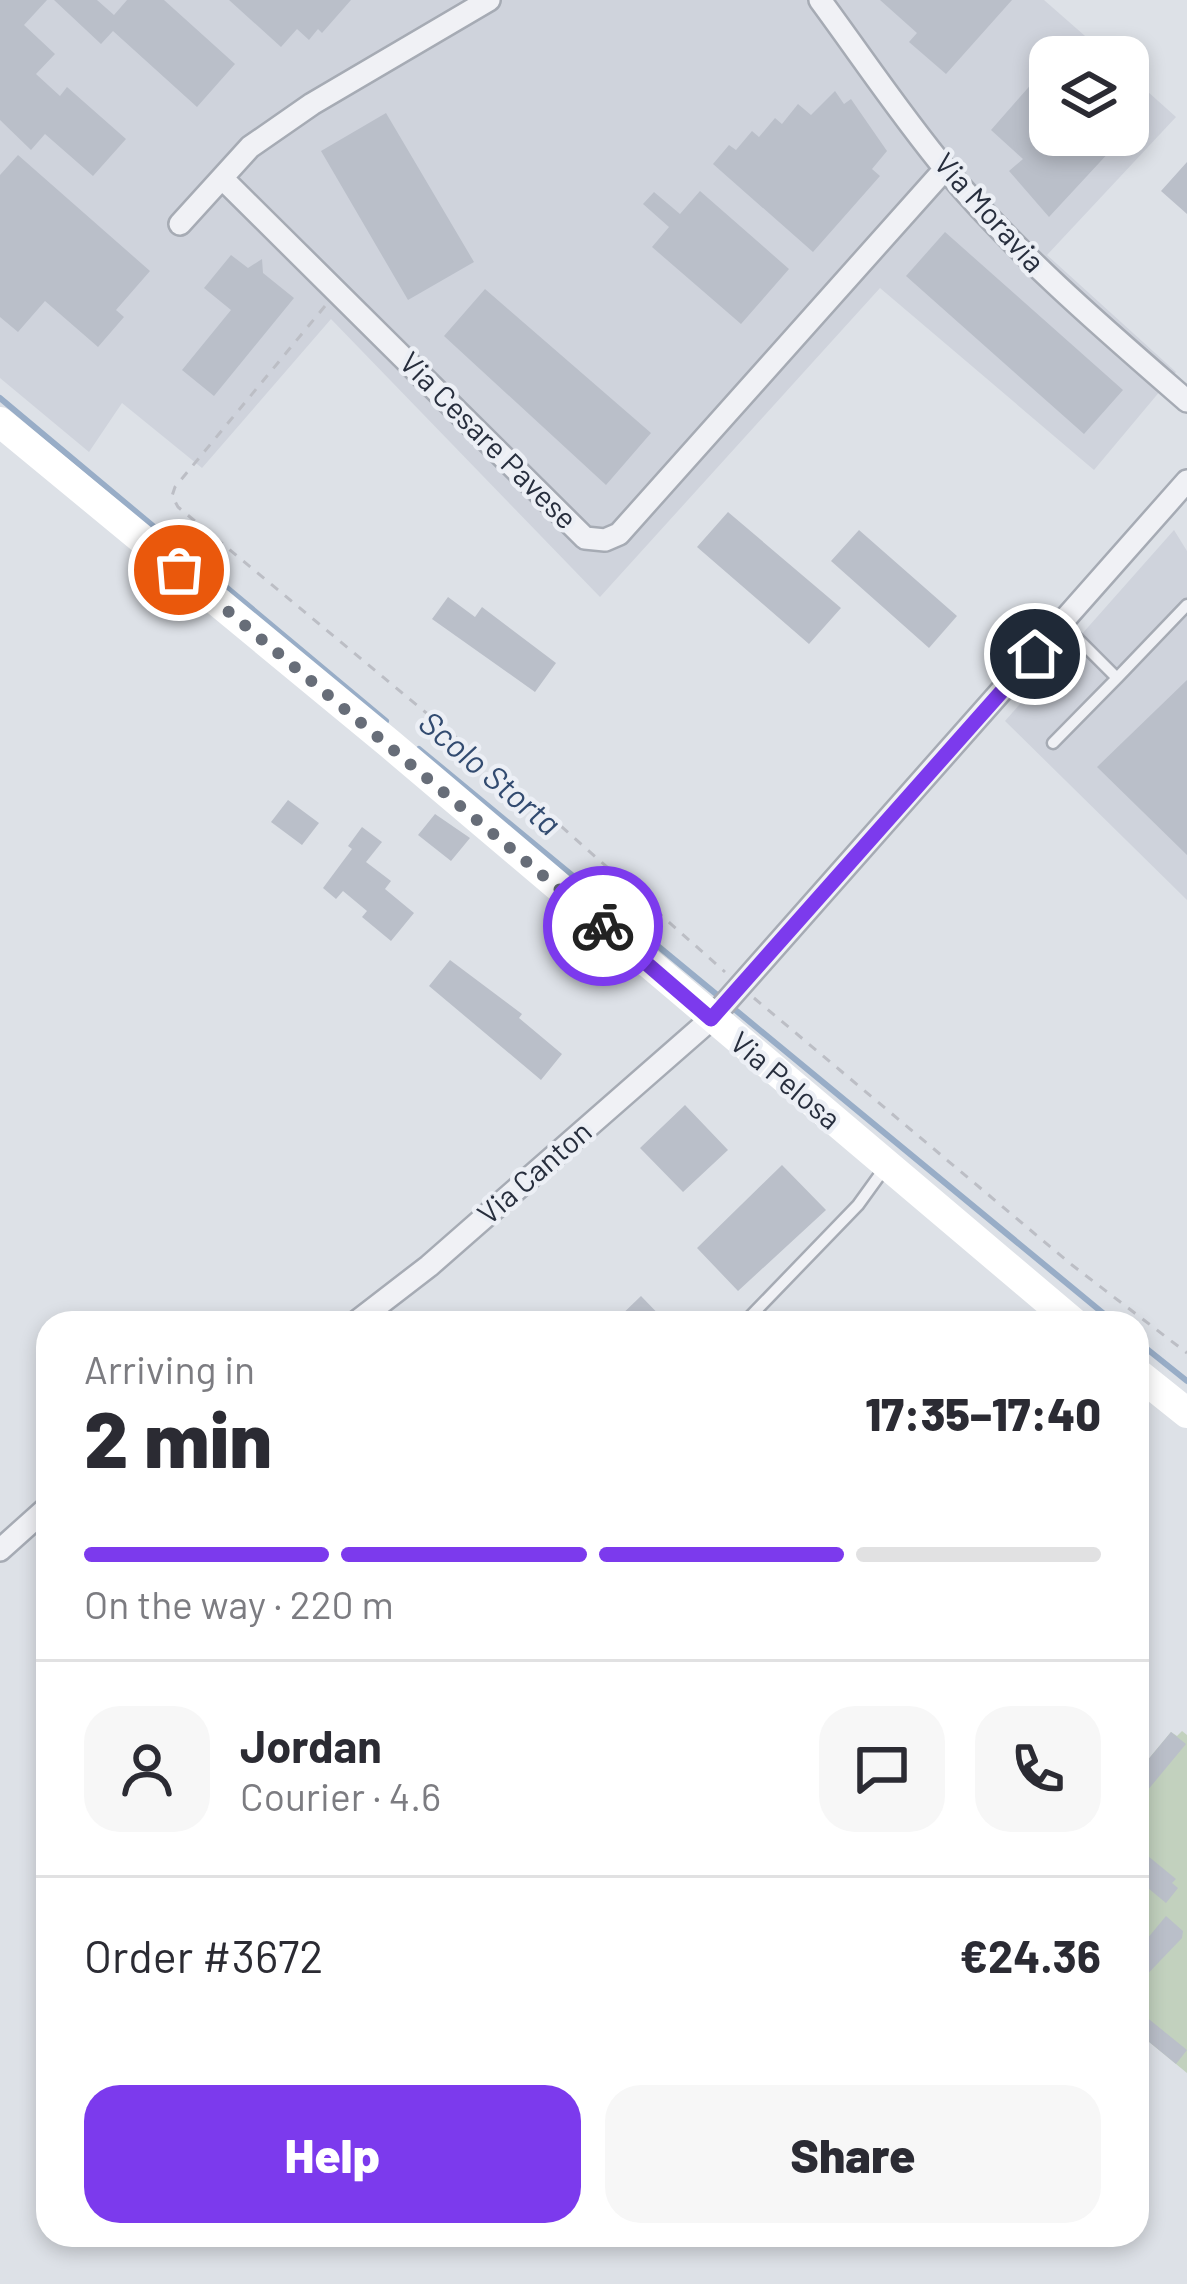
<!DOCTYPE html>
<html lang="en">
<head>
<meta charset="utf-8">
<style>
	body { margin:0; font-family:Barlow,sans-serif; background:#f7f7f7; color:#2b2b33; height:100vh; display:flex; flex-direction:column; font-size:45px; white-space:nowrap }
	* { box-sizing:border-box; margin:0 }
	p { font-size:39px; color:#7c7c81 }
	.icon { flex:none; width:66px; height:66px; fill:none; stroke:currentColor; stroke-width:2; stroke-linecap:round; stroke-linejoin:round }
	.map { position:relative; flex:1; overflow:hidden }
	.panel { position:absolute; left:36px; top:1311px; width:1113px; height:936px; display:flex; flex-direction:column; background:#fff; border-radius:36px; box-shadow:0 6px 18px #0003 }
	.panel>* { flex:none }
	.buttons { position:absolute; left:1029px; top:36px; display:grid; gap:24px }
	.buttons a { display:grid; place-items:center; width:120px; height:120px; border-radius:24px; background:#fff; box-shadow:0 6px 18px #0003; font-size:60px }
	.pin { position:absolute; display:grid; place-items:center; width:102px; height:102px; color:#fff; margin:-51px; border:6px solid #fff; border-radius:50%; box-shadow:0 3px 12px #0007 }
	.courier { position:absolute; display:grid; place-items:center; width:120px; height:120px; margin:-60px; border:9px solid #7c3aed; border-radius:50%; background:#fff; color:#222; box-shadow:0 3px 15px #0007 }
	.headline em { font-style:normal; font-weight:800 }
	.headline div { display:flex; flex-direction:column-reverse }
	.headline { display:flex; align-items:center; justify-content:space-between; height:204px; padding:0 48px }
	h1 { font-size:78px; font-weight:800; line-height:90px }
	.bar { display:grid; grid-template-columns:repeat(4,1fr); gap:18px 12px; align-content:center; height:144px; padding:0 48px }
	.bar i { height:15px; border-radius:9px; background:#e1e1e2 }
	.bar .selected { background:#7c3aed }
	.bar p { grid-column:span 4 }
	.line { display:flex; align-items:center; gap:30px; padding:0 48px; border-top:3px solid #e1e1e2 }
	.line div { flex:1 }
	.round { display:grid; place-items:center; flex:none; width:126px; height:126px; border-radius:36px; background:#f7f7f7 }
	.primary-button { display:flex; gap:24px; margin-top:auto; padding:24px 48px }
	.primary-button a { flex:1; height:138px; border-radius:36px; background:#7c3aed; color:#fff; font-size:48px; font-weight:800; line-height:138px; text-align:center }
	.primary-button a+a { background:#f7f7f7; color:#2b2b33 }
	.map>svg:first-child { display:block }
	.built { fill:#cfd3dc }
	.green { fill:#c2d1be }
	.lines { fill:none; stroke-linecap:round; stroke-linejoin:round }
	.stream { stroke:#98adc7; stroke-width:6 }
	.building { fill:#babfc9 }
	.lane-casing { stroke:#a6abb4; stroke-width:15 }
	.street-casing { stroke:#a6abb4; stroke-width:26 }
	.path { stroke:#bcbec5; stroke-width:3; stroke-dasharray:9 9; stroke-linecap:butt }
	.lane { stroke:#f0f1f5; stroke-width:10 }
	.street { stroke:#f0f1f5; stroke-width:21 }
	.secondary { stroke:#fff; stroke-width:30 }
	.done { stroke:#676d78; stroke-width:12; stroke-dasharray:0 21.6 }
	.route { stroke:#7c3aed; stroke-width:15 }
	.labels { text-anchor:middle; stroke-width:9; stroke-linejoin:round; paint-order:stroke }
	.street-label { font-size:30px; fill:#272e3d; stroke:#eceff5 }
	.water-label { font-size:33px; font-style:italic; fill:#324b70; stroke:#eceff5 }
</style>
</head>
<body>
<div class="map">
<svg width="1187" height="2284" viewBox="0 0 1187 2284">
	<rect width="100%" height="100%" fill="#dde1e7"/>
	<path class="built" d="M0 0H1044L1109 57H1050V135H1128V74L1176 117 1047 255 1176 372 1094 470 880 288 600 597 331 319 202 468 122 403 89 452 0 378Z
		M1174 530 1187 551V900L1005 721Z"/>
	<path class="green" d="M1182 1731 1187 1735V2073L1137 2032V1773L1171 1732 1177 1736Z"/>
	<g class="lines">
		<path class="stream" d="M0 398 386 721
			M419 749 1115 1323
			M1137 1341 1187 1381"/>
	</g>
	<path class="building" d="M0 0H47L24 25 55 54 36 74 60 96 67 87 126 139 93 176 45 134 31 150 0 120Z
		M54 0H97L114 15 127 0H164L235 64 197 107 113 31 101 44Z
		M229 0H351L322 33 318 29 309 40 297 29 281 47Z
		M880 0H1012L946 74 909 42 917 33Z
		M1050 63V135H1125L1049 217 1009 171 1023 159 991 130Z
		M835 91 844 104 851 99 887 151 872 169 880 176 813 252 713 164 729 145 736 150 752 131 759 137 775 118 782 124 798 104 811 115Z
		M386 113 474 262 408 300 321 151Z
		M18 155 150 271 116 310 124 317 98 347 45 301 18 332 0 317V175Z
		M1187 162V214L1161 191Z
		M700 191 789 269 741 324 652 247 669 227 643 204 654 192 680 214Z
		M945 232 1123 390 1084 434 906 276Z
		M231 255 248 268 262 259 263 273 294 298 214 396 182 370 231 310 204 288Z
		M485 289 651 433 606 485 444 336Z
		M728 512 841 608 809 644 697 547Z
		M859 530 957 616 929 648 831 561Z
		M448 597 475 617 482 607 556 663 535 692 432 619Z
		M1187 680V855L1097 767Z
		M288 800 319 823 302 845 271 822Z
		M435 814 470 838 451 861 418 835Z
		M362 827 382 842 366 862 391 881 385 889 414 913 391 941 362 917 367 911 343 891 336 899 323 888 352 849 348 846Z
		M450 960 522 1014 519 1018 562 1054 541 1080 429 986Z
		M685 1105 728 1150 683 1192 640 1148Z
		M782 1165 826 1210 738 1291 697 1248Z
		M641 1296 667 1323H613Z
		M1171 1732 1186 1744 1137 1803V1773Z
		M1137 1847 1176 1879 1172 1883 1178 1888 1166 1903 1137 1879Z
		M1166 1916 1183 1931 1182 1938 1137 1985V1951Z
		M1145 2016 1187 2050 1176 2064 1137 2032Z"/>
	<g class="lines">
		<defs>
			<path id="lane" d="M1062 623 1117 678 1187 605
				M1053 743 1117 678
				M744 1323 858 1205 884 1169"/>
			<path id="street" d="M820 0C862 57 902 117 947 171 1019 256 1103 328 1187 401
				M222 178 585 538 605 540 619 534 945 169
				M180 224 250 147 312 104 489 0
				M355 1323 429 1266 711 1019 1187 481
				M0 1550 48 1507"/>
		</defs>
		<use href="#lane" class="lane-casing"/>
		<use href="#street" class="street-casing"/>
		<path class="path" d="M325 306 175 487 172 496 178 507 535 803 725 972
			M754 998 1072 1265 1187 1353"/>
		<use href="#lane" class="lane"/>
		<use href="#street" class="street"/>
		<path class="secondary" d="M0 422 390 744 1074 1323
			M1137 1373 1187 1413"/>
	</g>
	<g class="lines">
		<path class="done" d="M179 570 603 926"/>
		<path class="route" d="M603 926 711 1019 1035 654"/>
	</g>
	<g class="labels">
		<g class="street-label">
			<text transform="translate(989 213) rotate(48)" y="10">Via Moravia</text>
			<text transform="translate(488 441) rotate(45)" y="10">Via Cesare Pavese</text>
			<text transform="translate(785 1081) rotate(40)" y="10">Via Pelosa</text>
			<text transform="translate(535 1173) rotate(-41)" y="10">Via Canton</text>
		</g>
		<g class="water-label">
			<text transform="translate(490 773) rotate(40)" y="12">Scolo Storta</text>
		</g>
	</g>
</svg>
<div class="buttons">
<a><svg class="icon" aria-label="layers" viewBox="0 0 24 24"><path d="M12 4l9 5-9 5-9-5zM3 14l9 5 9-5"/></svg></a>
</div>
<div class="pin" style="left:179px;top:570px;background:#ea580c"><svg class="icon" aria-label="bag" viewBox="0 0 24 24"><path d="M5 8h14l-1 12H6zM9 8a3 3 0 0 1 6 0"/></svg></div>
<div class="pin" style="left:1035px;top:654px;background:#1f2937"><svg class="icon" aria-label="home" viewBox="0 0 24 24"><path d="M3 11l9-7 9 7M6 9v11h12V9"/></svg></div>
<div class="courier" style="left:603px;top:926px"><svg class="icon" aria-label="bike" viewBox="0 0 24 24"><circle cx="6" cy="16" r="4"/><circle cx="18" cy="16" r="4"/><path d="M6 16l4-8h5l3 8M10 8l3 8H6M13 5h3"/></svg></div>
<section class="panel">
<div class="headline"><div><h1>2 min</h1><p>Arriving in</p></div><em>17:35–17:40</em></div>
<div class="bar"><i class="selected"></i><i class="selected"></i><i class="selected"></i><i></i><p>On the way · 220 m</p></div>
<div class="line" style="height:216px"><a class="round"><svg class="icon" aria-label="person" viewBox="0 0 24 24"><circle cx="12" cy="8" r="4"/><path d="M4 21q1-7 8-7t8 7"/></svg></a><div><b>Jordan</b><p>Courier · 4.6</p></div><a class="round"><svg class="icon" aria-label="chat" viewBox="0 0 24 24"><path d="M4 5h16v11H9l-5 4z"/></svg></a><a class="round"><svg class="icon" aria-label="phone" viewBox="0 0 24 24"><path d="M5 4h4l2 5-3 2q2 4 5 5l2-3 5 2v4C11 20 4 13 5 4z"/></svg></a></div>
<div class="line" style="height:156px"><div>Order #3672</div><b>€24.36</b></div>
<div class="primary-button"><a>Help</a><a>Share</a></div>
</section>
</div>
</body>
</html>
